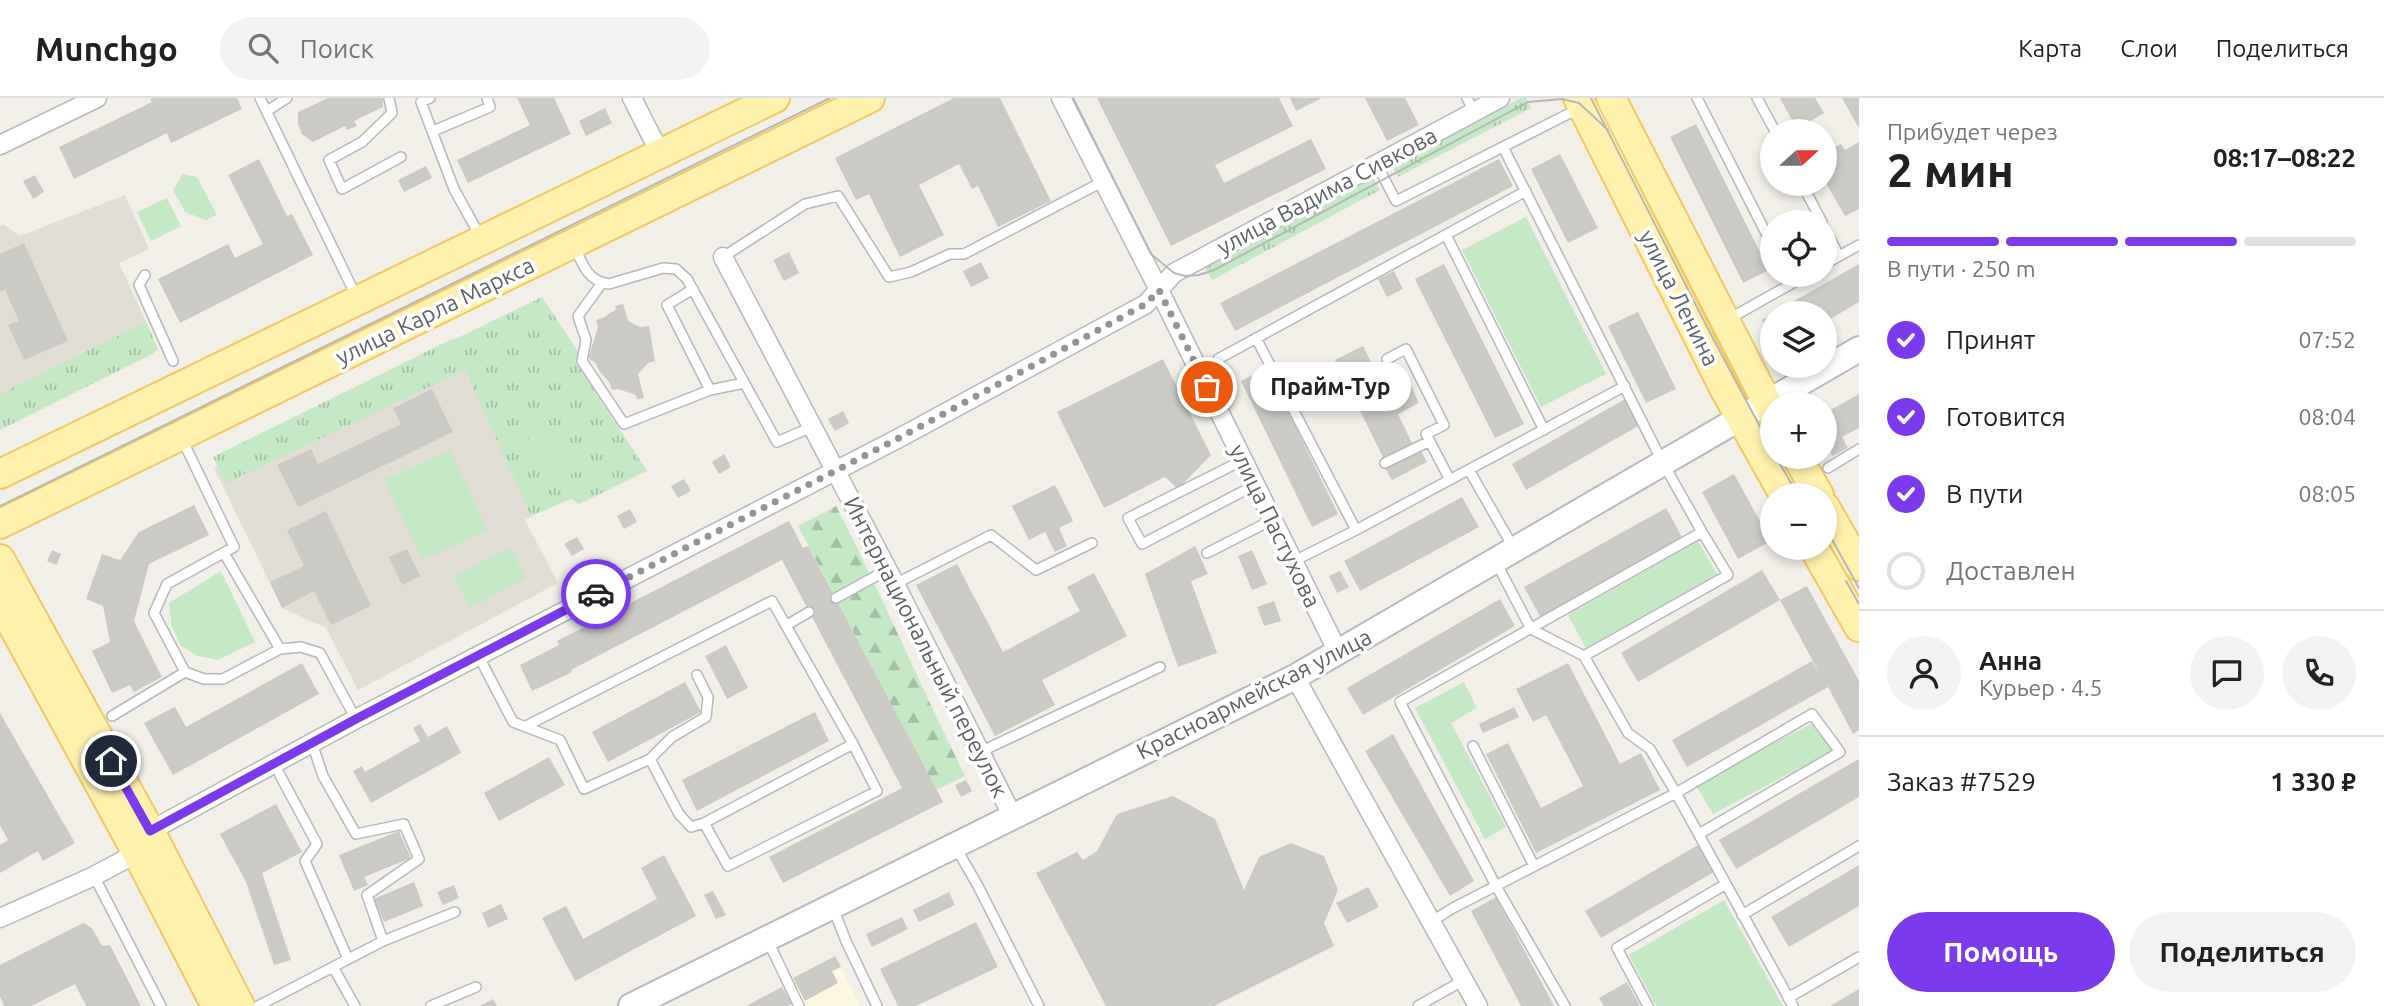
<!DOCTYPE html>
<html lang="ru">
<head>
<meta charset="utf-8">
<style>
	body { margin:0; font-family:Ubuntu,sans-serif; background:#f2f2f2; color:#202124; height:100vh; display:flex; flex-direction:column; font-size:26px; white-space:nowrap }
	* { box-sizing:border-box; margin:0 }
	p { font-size:23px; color:#757577 }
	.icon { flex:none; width:38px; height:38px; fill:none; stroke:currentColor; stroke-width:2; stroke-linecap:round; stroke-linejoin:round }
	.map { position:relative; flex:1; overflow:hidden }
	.sheet { display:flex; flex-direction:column; background:#fff; width:525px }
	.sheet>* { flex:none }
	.needle { width:46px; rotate:69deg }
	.fabs { position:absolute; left:1760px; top:21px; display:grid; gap:14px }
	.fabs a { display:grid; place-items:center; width:77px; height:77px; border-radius:50%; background:#fff; box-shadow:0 4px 10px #0003; font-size:35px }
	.pin { position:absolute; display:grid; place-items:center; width:60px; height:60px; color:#fff; margin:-30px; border:4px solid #fff; border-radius:50%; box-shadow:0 2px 7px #0007 }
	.courier { position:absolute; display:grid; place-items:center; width:70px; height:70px; margin:-35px; border:5px solid #7c3aed; border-radius:50%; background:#fff; color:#222; box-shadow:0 2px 9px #0007 }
	.bubble { position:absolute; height:49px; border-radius:24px; background:#fff; box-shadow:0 4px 10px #0003; font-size:23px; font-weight:700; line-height:49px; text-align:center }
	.headline em { font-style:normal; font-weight:700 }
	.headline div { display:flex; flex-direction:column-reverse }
	.headline { display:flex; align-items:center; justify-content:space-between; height:119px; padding:0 28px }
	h1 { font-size:46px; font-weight:700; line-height:52px }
	.bar { display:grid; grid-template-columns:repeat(4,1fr); gap:10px 7px; align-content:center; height:84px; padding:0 28px }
	.bar i { height:9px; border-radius:5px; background:#e0e0e0 }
	.bar .active { background:#7c3aed }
	.bar p { grid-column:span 4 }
	.line { display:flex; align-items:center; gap:18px; padding:0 28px; border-top:2px solid #e0e0e0 }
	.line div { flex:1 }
	.round { display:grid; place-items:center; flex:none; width:74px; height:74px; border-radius:37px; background:#f2f2f2 }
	ol { padding:0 28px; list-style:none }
	li { display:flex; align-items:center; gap:21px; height:77px }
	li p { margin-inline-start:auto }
	li .icon { padding:7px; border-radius:50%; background:#7c3aed; color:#fff; stroke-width:4 }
	li:last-child { color:#757577 }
	li i { width:38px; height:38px; border:4px solid #e0e0e0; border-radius:50% }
	.primary-button { display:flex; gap:14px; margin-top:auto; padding:14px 28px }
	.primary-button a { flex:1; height:80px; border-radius:42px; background:#7c3aed; color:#fff; font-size:28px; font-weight:700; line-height:80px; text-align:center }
	.primary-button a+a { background:#f2f2f2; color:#202124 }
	header { display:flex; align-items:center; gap:42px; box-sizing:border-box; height:98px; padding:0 35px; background:#fff; border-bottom:2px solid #e0e0e0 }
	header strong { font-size:33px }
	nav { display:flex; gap:38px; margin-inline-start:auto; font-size:24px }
	.search { width:490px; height:63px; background:#f2f2f2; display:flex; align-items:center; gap:18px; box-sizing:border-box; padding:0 24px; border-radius:38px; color:#757577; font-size:26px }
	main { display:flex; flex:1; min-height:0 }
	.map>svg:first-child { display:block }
	.commercial { fill:#fef7e0 }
	.education { fill:#e1ded6 }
	.grass { fill:url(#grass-tufts) }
	.forest { fill:url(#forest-firs) }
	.green { fill:#c5e8c5 }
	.building { fill:#cccac5 }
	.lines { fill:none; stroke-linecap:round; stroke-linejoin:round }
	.lane-casing { stroke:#b5b8bc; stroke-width:12 }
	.street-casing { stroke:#b5b8bc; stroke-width:21 }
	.secondary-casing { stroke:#b6babf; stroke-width:28 }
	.primary-casing { stroke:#f2c960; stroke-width:32 }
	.lane { stroke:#fff; stroke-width:9 }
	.street { stroke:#fff; stroke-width:18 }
	.secondary { stroke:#fff; stroke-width:24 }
	.primary { stroke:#fff2af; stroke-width:28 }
	.tram { stroke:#b6b7b8; stroke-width:2 }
	.done { stroke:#929495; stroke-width:7; stroke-dasharray:0 12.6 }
	.route { stroke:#7c3aed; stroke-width:9 }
	.labels { text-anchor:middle; stroke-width:7; stroke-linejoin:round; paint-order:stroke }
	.street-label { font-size:23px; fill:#5f6368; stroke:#fff }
</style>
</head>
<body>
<header>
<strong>Munchgo</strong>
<div class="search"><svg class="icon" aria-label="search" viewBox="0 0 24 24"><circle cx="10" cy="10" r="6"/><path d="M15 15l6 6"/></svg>Поиск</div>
<nav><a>Карта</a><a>Слои</a><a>Поделиться</a></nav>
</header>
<main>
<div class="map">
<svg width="1859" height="908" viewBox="0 0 1859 908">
	<defs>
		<pattern id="grass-tufts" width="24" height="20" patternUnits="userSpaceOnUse" patternTransform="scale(1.75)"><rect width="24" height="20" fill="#c5e8c5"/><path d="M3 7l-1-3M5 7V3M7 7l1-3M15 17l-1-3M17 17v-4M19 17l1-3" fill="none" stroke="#a3c0a4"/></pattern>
		<pattern id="forest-firs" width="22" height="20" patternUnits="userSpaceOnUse" patternTransform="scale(1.75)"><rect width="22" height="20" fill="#c5e8c5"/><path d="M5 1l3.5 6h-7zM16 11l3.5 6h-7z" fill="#a3c0a4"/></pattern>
	</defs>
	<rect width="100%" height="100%" fill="#f1efe8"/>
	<path class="commercial" d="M835 858 860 908H746L782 889 793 880Z"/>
	<path class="education" d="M125 97 149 151 119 165 146 224 0 296V128L4 127 20 138Z
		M457 253 531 418 525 422 558 485 358 592 326 530 282 510 214 370 426 270Z"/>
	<path class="grass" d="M1521 0H1526L1531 10 1398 79 1392 67Z
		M1373 80 1380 92 1212 182 1205 169Z
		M542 199 579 255 575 263 647 373 579 406 571 401 531 418 465 272 226 385 213 359 452 241 453 242Z
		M146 224 158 251 152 256 0 332V296Z"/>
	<path class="forest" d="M836 408C882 497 921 589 965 678L936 692 798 428Z"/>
	<path class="green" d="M183 76 197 79 217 117 206 122 185 114 173 92Z
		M167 100 181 128 151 143 137 114Z
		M1526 119 1606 276 1541 309 1462 152Z
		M539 325 546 327 561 351 576 347 587 358 584 368 561 383C546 380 529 361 528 345 528 336 534 330 539 325Z
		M450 352 487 432 422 462 385 382Z
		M1698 443 1717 476 1586 550 1568 517Z
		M510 450 526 480 470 510 454 479Z
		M221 473 255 544 218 562 198 558 181 548 172 529 169 505Z
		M1464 584 1477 610 1451 625 1506 729 1485 741 1415 610Z
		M1813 625 1832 653 1713 716 1695 686Z
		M1724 802 1783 908H1656L1629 857Z"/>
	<path class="building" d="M154 0H237L242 11 171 45 167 35 74 81 59 49 152 4 150 1Z
		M328 0H383V9L354 23 357 28 347 32 345 28 313 44 302 36 298 26V14Z
		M517 0H554L571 36 468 85 457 62 530 27Z
		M954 0H1000L1051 103 998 129 978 88 972 91 959 66 919 87 944 137 900 159 869 96 856 102 835 60Z
		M1097 0H1279L1293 28 1215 67 1224 85 1311 41 1326 71 1171 148Z
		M1290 0H1322L1296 13Z
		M1365 0H1405L1419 27 1387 43Z
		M1780 0H1815L1824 15 1797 31Z
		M1842 0H1859V30Z
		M605 10 612 25 586 38 579 23Z
		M1696 26 1769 172 1743 185 1670 39Z
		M1859 44V111L1845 118 1825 83V55L1841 46 1845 52Z
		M1560 56 1598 130 1568 145 1531 71Z
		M259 61 287 118 292 116 313 157 180 225 158 181 228 146 235 160 263 146 228 77Z
		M1499 61 1513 88 1235 233 1220 205Z
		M426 68 432 80 404 94 398 82Z
		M35 77 44 94 33 101 23 83Z
		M24 145 68 243 24 262 8 227 19 223 5 192 0 194V156Z
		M789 154 799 175 784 183 773 162Z
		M981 164 989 180 971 189 963 173Z
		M1444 166 1524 326 1495 340 1415 181Z
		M1859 166V204L1825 224V215H1773Z
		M1394 173 1403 191 1387 199 1378 181Z
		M623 206 628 223 640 229 649 228 655 263 648 265 638 276 644 300 637 301 636 297 618 291 612 292 609 284 600 274 595 264 590 262 589 258 598 229 596 222 603 220 616 211 615 208Z
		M1638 214 1676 291 1646 305 1608 228Z
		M1773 216V240L1762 222Z
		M1363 248 1383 288 1406 277 1419 305 1398 316 1413 347 1384 361 1335 262Z
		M1163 261 1211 357 1178 391 1165 379 1104 410 1057 314Z
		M1267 270 1338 416 1312 429 1241 283Z
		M432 291 453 334 298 409 277 367 311 351 318 366 401 326 393 310Z
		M1859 296V330L1842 339 1848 350 1833 358 1825 345V315Z
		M1625 301 1640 327 1526 392 1512 366Z
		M843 313 849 325 835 333 828 321Z
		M1420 351 1427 364 1392 382 1385 370Z
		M724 356 731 369 719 376 712 364Z
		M1734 376 1771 443 1738 461 1702 394Z
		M684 381 691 393 678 400 671 388Z
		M1055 387 1073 423 1059 430 1067 448 1055 454 1045 434 1029 442 1012 408Z
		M1462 399 1479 429 1360 493 1344 463Z
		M194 407 209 437 149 466 134 523 162 579 134 594 130 587 112 595 92 553 110 544 103 508 86 501 102 456 120 462 139 434Z
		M1666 410 1683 441 1541 520 1524 489Z
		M630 411 637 424 624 431 617 418Z
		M326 413 371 508 331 527 314 493 282 510 270 484 304 468 287 432Z
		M789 423 803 450 808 448 943 704 783 785 769 759 902 690 782 462 571 572 572 574 532 593 520 567 559 547 557 543Z
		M577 439 584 451 572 458 564 446Z
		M1195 448 1208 476 1191 483 1217 555 1178 569 1145 476Z
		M407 451 420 478 402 487 389 459Z
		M52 452 61 456 57 467 47 463Z
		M1252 452 1267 486 1252 492 1238 458Z
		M957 466 1003 554 1080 513 1067 489 1094 475 1127 538 1042 582 1055 607 995 638 916 487Z
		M1762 472 1780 502 1807 488 1859 583V632L1853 636 1828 589 1687 669 1672 642 1812 563 1822 580 1780 502 1638 584 1621 555Z
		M1340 473 1349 489 1337 495 1329 478Z
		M1500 501 1515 528 1363 617 1347 590Z
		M1274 503 1281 523 1264 528 1257 509Z
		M726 547 748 590 727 601 705 558Z
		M302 565 319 596 173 677 144 625 175 609 186 629Z
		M1568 565 1620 666 1641 655 1660 692 1536 755 1486 656 1508 645 1541 710 1583 688 1546 617 1533 624 1516 591Z
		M685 584 701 614 608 664 592 634Z
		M1514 609 1519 619 1483 635 1479 626Z
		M815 614 829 643 697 713 682 682Z
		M0 615 75 745 43 763 38 753 0 775V747L8 742 0 727Z
		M420 626 428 639 447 628 461 655 371 705 353 673 362 668 365 674 420 643 413 630Z
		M1393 636 1474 783 1450 798 1365 653Z
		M549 659 565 687 499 723 484 695Z
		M1859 661V699L1736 771 1719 742Z
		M966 682 972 693 961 699 955 687Z
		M1173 698 1215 721 1244 792 1259 759 1291 745 1324 758 1338 792 1324 825 1334 848 1214 908H1106L1036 775 1077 754 1083 762 1097 753 1117 716Z
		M276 706 302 754 262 775 291 862 274 867 246 784 220 736Z
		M399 733 411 760 364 779 368 787 354 793 339 757Z
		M1698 747 1714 774 1601 840 1585 813Z
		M664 757 696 818 575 883 542 820 566 808 583 841 657 801 641 770Z
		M1859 767V808L1789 849 1771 819Z
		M414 784 423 808 384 824 374 801Z
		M454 787 459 800 443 807 437 794Z
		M1368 789 1379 809 1347 825 1336 805Z
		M713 793 726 817 716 821 704 797Z
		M949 794 955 807 919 824 913 812Z
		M1496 799 1554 908H1521L1471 813Z
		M501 806 508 821 488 830 482 815Z
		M902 819 908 831 872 849 866 836Z
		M976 824 998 869 916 908H898L880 871Z
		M83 825 92 830 102 848 110 847 141 908H86L75 886 31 908H4L0 899V867Z
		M835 858 841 869 832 873 838 885 805 903 793 880Z
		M1627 884 1640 908H1604L1599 900Z
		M782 889 792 906 787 908H746Z
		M1859 891V908H1830Z
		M493 901 497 908H480Z"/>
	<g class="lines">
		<defs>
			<path id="lane" d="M260 0 357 200
				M389 0 392 15 362 44 329 62 342 91 401 59
				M430 0 421 4 454 91 481 140
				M1467 0 1474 14
				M1697 0 1773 149
				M1757 0 1775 33
				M267 13 287 0
				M433 33 490 9 487 0
				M1503 49 1663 365 1702 434 1400 604 1496 788 1565 908
				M1376 65 1396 103 1578 11
				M1802 86 1822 124
				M1825 131 1839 158
				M1446 137 1544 332
				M574 147C582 165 587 183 609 186L663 170 676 171 687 181 777 344 812 329
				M723 159 805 106 838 98 889 179 911 174 950 156H964L1104 83
				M1825 166 1859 147
				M145 177 139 187 173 263
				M602 185 578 218 586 242 582 263 624 326 710 292
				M693 191 667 207 710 292 744 285
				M1727 222 1807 177
				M1256 240 1356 432
				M1218 261 1526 93
				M1387 261 1406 251 1444 327 1426 336 1450 382
				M181 339 234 449 167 486 154 515 185 574 204 581H223L280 551 301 549 320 555 356 621
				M1243 362 1128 420 1142 446 1255 387
				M1385 365 1430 343
				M1828 370 1859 351
				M1469 372 1513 449
				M224 455 280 551
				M1207 455 1272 422
				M1292 464 1356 432 1625 288
				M895 486 991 437 1036 472 1092 445
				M836 500 887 472
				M787 527 809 514
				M478 557 513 624 560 642 584 691 650 661 679 716 691 729 704 725 853 646 877 693 728 768 704 725
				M1584 558 1728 477 1702 434
				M112 618 185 574
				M526 628 772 503 853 646
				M1473 648 1534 768
				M980 654 1160 569
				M650 661 672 639 706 619 708 599 697 577
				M274 666 317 746 305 763 348 861
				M1699 736 1840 654 1812 616 1676 695 1793 908
				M955 748 978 788 1039 908
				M94 778 161 908
				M833 810 846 843 877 908
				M1742 817 1859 748
				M1432 823 1453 810 1676 695 1650 651 1628 635 1584 558 1531 531 1496 464
				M383 843 455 814
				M768 843 799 908
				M333 869 355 908
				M1788 900 1859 859
				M258 908 383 843 367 797 419 761 404 726 356 736 323 678 312 645
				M431 908 476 889
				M1418 908 1464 882
				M1648 908 1617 850 1726 786"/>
			<path id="street" d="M632 0 660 55
				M1061 0 1159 192 1338 554
				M0 47 97 0
				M723 159 895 486 1012 717
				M1295 579 1478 908
				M150 733 356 621 901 339 1146 206 1174 175 1500 0
				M0 820 94 778 137 755"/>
			<path id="secondary" d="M631 908 1295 579 1859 251"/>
			<path id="primary" d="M1578 0 1725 292 1784 397
				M1611 0 1773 316
				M1797 359 1819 397
				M0 376 775 0
				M1825 409 1859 468
				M0 426 870 0
				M1814 450 1859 529
				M0 461 150 733 240 908
				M0 504 137 755 216 908"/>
		</defs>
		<use href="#lane" class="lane-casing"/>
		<use href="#street" class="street-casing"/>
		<use href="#secondary" class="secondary-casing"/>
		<use href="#primary" class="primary-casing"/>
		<use href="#lane" class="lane"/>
		<use href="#street" class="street"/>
		<use href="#secondary" class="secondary"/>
		<use href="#primary" class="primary"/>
		<path class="tram" d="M1073 0 1151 156 1174 175 1185 178 1199 177 1214 172 1528 4 1562 1 1579 5 1608 32
			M1591 0 1708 231 1773 353
			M1776 359 1798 397
			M0 408 830 0
			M1825 429 1859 490
			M1846 483 1859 506"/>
	</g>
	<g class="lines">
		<path class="done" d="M596 496 901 339 1146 206 1159 192 1207 289"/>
		<path class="route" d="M111 663 150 733 356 621 596 496"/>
	</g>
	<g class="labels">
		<g class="street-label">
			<text transform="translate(1327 93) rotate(-28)" y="8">улица Вадима Сивкова</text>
			<text transform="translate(1679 200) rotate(63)" y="8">улица Ленина</text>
			<text transform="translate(435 213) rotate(-26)" y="8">улица Карла Маркса</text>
			<text transform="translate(1275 428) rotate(64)" y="8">улица Пастухова</text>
			<text transform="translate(926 549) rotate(63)" y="8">Интернациональный переулок</text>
			<text transform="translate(1254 596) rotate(-27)" y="8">Красноармейская улица</text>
		</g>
	</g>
</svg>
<div class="fabs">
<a><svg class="needle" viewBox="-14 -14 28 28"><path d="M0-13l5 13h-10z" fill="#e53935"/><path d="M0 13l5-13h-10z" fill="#757577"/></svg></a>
<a><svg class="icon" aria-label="locate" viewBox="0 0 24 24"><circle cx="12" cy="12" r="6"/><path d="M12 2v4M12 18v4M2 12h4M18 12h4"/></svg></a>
<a><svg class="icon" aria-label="layers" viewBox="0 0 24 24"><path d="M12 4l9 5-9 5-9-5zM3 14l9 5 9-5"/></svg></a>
<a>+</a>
<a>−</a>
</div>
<div class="pin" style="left:1207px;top:289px;background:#ea580c"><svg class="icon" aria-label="bag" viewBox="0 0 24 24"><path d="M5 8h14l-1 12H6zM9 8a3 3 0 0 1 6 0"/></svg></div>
<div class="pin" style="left:111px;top:663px;background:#1f2937"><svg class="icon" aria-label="home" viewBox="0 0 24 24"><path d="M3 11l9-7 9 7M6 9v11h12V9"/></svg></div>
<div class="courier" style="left:596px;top:496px"><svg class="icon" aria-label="car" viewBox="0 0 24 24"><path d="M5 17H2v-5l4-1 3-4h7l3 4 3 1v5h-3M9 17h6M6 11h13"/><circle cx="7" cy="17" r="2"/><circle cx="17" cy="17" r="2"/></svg></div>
<div class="bubble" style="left:1250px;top:264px;width:161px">Прайм-Тур</div>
</div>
<section class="sheet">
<div class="headline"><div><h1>2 мин</h1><p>Прибудет через</p></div><em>08:17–08:22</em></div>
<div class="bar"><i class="active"></i><i class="active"></i><i class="active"></i><i></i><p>В пути · 250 m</p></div>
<ol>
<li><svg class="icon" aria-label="check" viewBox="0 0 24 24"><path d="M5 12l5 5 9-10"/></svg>Принят<p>07:52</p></li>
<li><svg class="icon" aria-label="check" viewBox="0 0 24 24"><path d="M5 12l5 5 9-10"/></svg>Готовится<p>08:04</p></li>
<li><svg class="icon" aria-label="check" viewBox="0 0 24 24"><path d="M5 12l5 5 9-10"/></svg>В пути<p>08:05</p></li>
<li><i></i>Доставлен</li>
</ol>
<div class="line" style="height:126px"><a class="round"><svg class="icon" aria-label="person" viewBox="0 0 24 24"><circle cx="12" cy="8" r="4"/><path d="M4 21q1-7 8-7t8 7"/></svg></a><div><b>Анна</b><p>Курьер · 4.5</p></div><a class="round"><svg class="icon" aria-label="chat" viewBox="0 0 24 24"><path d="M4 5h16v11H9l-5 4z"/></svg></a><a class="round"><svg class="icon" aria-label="phone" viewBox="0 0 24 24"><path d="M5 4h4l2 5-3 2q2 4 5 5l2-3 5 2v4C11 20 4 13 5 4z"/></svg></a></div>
<div class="line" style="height:91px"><div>Заказ #7529</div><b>1 330 ₽</b></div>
<div class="primary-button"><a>Помощь</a><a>Поделиться</a></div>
</section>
</main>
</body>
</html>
